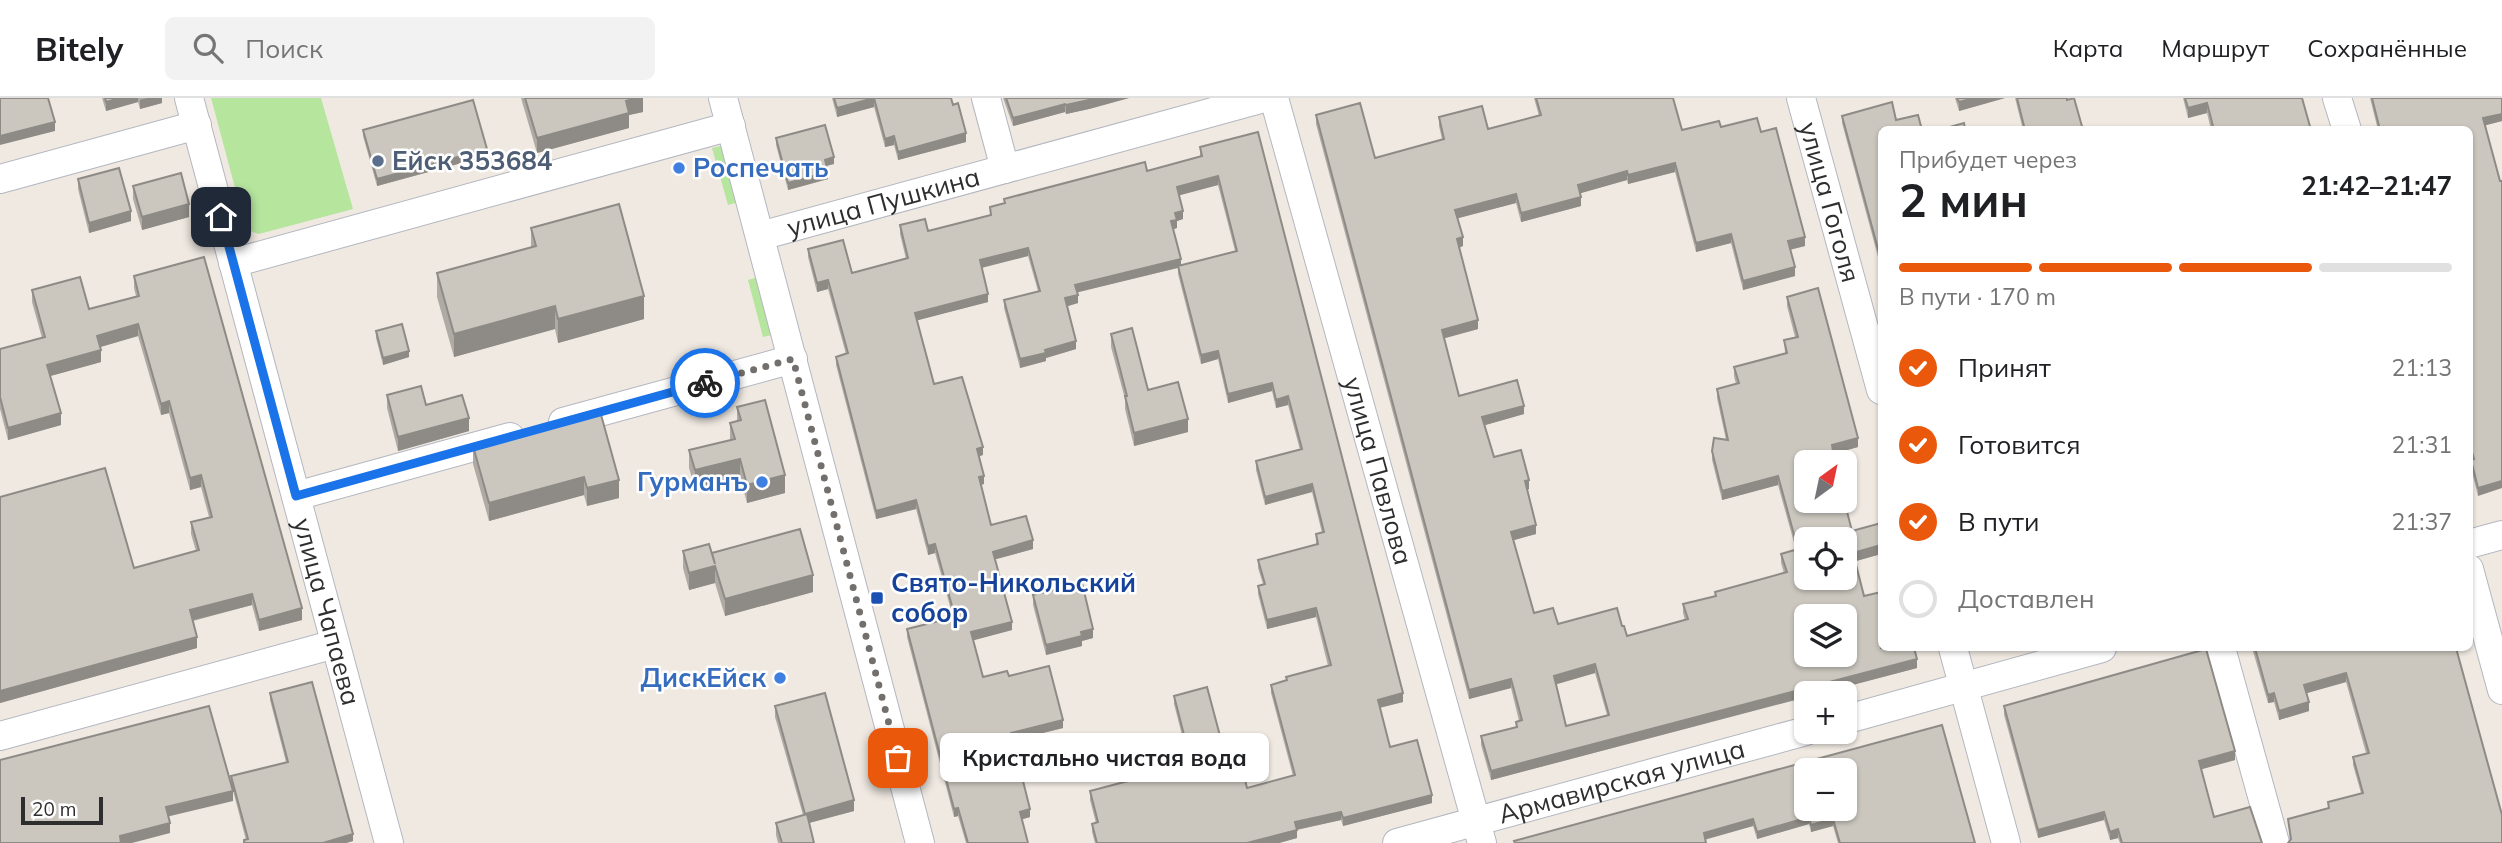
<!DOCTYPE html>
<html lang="ru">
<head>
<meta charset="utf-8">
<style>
	body { margin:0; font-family:Mulish,sans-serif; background:#f2f2f2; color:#202124; height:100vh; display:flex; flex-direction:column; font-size:26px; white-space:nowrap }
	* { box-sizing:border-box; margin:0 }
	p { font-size:23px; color:#757577 }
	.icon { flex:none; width:38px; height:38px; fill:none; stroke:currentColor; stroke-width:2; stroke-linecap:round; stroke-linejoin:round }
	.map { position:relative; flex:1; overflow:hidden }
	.drawer { position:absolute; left:1878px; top:28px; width:595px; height:525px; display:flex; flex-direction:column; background:#fff; border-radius:10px; box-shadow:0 2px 5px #0004 }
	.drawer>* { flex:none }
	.needle { width:46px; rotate:33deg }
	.fabs { position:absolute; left:1794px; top:352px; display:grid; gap:14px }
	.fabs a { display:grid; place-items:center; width:63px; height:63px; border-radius:10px; background:#fff; box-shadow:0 2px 5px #0004; font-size:35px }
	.scale { position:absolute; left:21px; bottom:18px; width:82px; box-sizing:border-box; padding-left:7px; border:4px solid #2e2e2e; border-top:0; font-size:19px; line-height:24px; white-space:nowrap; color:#2e2e2e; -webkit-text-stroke:5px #fff; paint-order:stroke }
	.pin { position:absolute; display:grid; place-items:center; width:60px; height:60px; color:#fff; margin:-30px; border-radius:14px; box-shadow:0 4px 10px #0006 }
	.courier { position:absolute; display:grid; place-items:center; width:70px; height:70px; margin:-35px; border:5px solid #1a73e8; border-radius:50%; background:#fff; color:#222; box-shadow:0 2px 9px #0007 }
	.bubble { position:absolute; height:49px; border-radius:10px; background:#fff; box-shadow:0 2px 5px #0004; font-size:23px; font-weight:700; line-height:49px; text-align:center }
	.headline em { font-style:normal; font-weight:700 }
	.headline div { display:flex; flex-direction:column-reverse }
	.headline { display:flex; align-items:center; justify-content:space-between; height:119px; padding:0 21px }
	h1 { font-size:46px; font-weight:700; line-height:52px }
	.bar { display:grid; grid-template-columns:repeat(4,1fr); gap:10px 7px; align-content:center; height:84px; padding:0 21px }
	.bar i { height:9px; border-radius:5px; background:#e0e0e0 }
	.bar .active { background:#ea580c }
	.bar p { grid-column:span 4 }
	ol { padding:0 21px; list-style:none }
	li { display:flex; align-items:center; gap:21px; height:77px }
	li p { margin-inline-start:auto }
	li .icon { padding:7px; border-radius:50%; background:#ea580c; color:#fff; stroke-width:4 }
	li:last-child { color:#757577 }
	li i { width:38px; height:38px; border:4px solid #e0e0e0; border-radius:50% }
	header { display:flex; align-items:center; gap:42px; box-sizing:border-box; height:98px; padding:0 35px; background:#fff; border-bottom:2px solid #e0e0e0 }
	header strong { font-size:33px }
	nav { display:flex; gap:38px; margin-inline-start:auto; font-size:24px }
	.search { width:490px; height:63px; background:#f2f2f2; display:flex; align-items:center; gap:18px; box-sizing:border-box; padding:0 24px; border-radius:10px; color:#757577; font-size:26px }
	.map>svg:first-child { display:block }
	.green { fill:#b6e59e }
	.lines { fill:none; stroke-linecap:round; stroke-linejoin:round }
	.minor-casing { stroke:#b4b7c1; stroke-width:30 }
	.minor { stroke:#fff; stroke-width:28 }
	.wall { fill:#afaba4; fill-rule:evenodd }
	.shaded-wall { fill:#8e8b86 }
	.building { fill:#cbc7bf; stroke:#8e8b86; stroke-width:2; fill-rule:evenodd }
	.done { stroke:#726f6d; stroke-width:7; stroke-dasharray:0 12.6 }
	.route { stroke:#1a73e8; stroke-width:9 }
	.service-dot { fill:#5c6f8a; stroke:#fff; stroke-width:2.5 }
	.shop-dot { fill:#3f7fe0; stroke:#fff; stroke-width:2.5 }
	.transit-dot { fill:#1a4fb4; stroke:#fff; stroke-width:2.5 }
	.labels { text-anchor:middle; stroke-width:5; stroke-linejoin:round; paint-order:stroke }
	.service-label { font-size:26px; font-weight:bold; fill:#4e5e75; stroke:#fff; text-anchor:start }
	.shop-label { font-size:26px; font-weight:bold; fill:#366cbe; stroke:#fff; text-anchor:end }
	.street-label { font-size:26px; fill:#2e2e2e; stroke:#fff }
	.transit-label { font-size:26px; font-weight:bold; fill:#164399; stroke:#fff; text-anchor:start }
</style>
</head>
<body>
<header>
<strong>Bitely</strong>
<div class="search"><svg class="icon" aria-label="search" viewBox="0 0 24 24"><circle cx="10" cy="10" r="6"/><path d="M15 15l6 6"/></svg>Поиск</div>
<nav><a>Карта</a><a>Маршрут</a><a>Сохранённые</a></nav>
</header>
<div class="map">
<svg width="2502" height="745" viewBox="0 0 2502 745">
	<rect width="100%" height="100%" fill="#efe9e1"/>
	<path class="green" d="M211 0H321L353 111 259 136 250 133 245 127Z
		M720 48 725 50 743 103 728 107 712 50Z
		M764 177 772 237 763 239 748 182Z"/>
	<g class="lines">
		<defs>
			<g id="minor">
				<path id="s1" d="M189 0 389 745"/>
				<path d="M723 0 920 745"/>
				<path d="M986 0 1005 71"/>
				<path id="s2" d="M1274 0 1482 745"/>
				<path id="s3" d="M1801 0 1881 292"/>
				<path d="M2337 0 2347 32"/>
				<path d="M0 81 197 27"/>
				<path id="s4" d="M760 138 1264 0"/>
				<path d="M233 165 731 28"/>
				<path d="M563 324 793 261"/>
				<path d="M296 398 510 339"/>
				<path d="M2469 446 2502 437"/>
				<path d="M2469 471 2502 592"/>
				<path d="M1953 550 2006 745"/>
				<path d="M2221 550 2275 745"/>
				<path d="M1844 622 2102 550"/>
				<path d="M0 638 335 546"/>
				<path id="s5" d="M1397 745 1806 633"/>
			</g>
		</defs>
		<use href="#minor" class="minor-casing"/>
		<use href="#minor" class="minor"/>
	</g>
	<path class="wall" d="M102 0H162V5L140 11 138 4 106 13Z
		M521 0H643V14L629 17V30L537 55Z
		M832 0H951L966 44 898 62 894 47 885 49 874 9 837 19Z
		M1003 0H1129L1089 11 1066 16 1065 14 1013 28Z
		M1534 0H1673L1682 32 1721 29 1761 34 1805 148 1790 152 1795 178 1743 192 1731 145 1696 154 1675 74 1628 86 1627 82 1580 95 1581 108 1521 124 1516 105 1458 120 1463 148 1459 150 1478 231 1444 240 1459 298 1524 316 1485 327 1494 359 1529 391 1527 392 1536 436 1513 442 1534 515 1558 526 1622 528 1627 538 1685 522 1683 515V506L1715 498V494L1784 475 1781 465V456L1796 452 1778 387 1722 402 1712 362V353L1726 342 1717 300V291L1736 286 1734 278V269L1785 255 1784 242 1795 239 1787 208V199L1858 349 1806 364 1850 401 1846 408 1852 433 1881 456 1855 463 1864 498 1917 570 1491 682 1481 647V638L1516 629V624L1519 623 1511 590 1469 601 1316 26V17L1375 60 1442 41 1439 28V19L1488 31 1539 18ZM1595 575 1607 617 1566 628 1556 586Z
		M1955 0H2005L1959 13Z
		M2015 0H2067L2083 32H2023Z
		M2183 0H2302L2311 32H2211L2207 15 2188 20Z
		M2370 0H2502V23L2485 27 2478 398 2471 370V362H2472L2469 352V32H2378Z
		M1842 18 1881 32V170L1842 25Z
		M363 32 487 58 377 88 363 38Z
		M1258 34 1403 604 1380 610 1390 649 1432 705 1343 728 1341 722 1297 732V740L1279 745H1095L1092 734V726L1096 725 1090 702V693L1126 684V677L1188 661 1174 606V598L1247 690 1293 678 1271 595V587L1286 583V579L1328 568 1316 519 1267 531 1258 496V488L1263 486 1258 470V462L1316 447V436L1322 435 1312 394 1265 407 1256 372V363L1300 352 1288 307 1276 310 1272 293 1228 305 1218 261 1201 266 1178 176V170L1077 194 1078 205 1067 208 1076 251 1046 260V263L1020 270 1004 210V202L1038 193 1028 158 982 170 988 204 917 222 934 286 983 357 979 358 984 386 981 387 991 427 1033 451 995 461 1012 532 973 542 983 579 1009 578 1063 630 1013 642 1030 719 1022 721 1028 745H966L958 718 954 719 907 539V531L953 519 935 455 928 457 916 411 876 421 836 267V259L846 256 828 191 817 194 808 159V151L852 175 906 161 900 136V127L928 133 990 117V109L1004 106V101L1147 73 1200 58V49ZM1218 87 1235 153 1181 167 1173 131 1177 130V123L1183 121 1179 97Z
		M776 40 834 66 826 68 828 81 788 92 776 47Z
		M78 81 131 123 89 135 78 91Z
		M133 88 189 119 142 132 133 101Z
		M531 130 644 221 558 245 555 231 454 259 437 199V175L531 149Z
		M134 178 302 522 259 533 252 507 193 523 197 550 0 605V399L134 470 196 453 191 436V424L209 419 201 389 190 392 169 315 161 317 138 238 100 249 101 264 50 278 61 327 8 342 0 311V251L42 240 32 204V192L89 211 136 198 134 190Z
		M376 233 409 259 383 267 376 240Z
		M1111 236 1148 292 1188 334 1134 348 1125 311V301L1111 249Z
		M387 297 426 307 469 333 398 353 387 310Z
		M737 309 785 395 747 405 740 379 695 390 689 370V352L730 342V325L737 323Z
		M600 313 619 400 587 408 584 397 489 423 473 366V348Z
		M683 453 712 455 813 494 725 518 715 485 689 492 683 470Z
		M1033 497 1093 540 1082 543V548L1046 557 1033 507Z
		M2252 550H2456L2502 717 2290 743 2288 721 2328 710V704L2361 695 2353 667V659L2366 655 2346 584 2306 595 2309 613 2279 622 2274 604 2268 605Z
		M270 595 353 743 346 745H244V742H246L231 685V678L286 664 270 602Z
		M775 608 854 713 809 725 814 745H778L776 737V725L803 717 775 619Z
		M2004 608 2235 662 2201 671 2214 719 2262 745H2120L2118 740 2110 742 2104 722 2038 740 2004 617Z
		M1942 627 1975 745H1838L1833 728 1811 734 1809 726 1757 741 1753 728 1705 741 1706 745H1514V743Z"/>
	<path class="shaded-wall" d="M120 0H138V4L106 13V4Z
		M147 0H162V5L140 11V2Z
		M636 0H643V14L629 17V30L537 55V40L626 3Z
		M874 0V9L837 19V10Z
		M1098 0H1129L1089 11 1066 16V7Z
		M1974 0H2005L1959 13V4Z
		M2207 5V15L2188 20V10Z
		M1065 6V14L1013 28V20Z
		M2502 16V23L2483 28V20Z
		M55 24V33L0 47V38Z
		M966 35V44L898 62V54Z
		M894 38V47L885 49V41Z
		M487 51V58L377 88V81Z
		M834 59V66L825 68V62Z
		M1675 65V74L1628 86V77Z
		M1627 73V82L1578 96V87Z
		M828 74V81L788 92V85Z
		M1218 78V87L1177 98V89Z
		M1516 96V105L1455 121V112Z
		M1581 99V108L1521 124V115Z
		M189 106V119L142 132V119Z
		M131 113V123L89 135V125Z
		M1183 113V121L1177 123V130L1171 132V123L1175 115Z
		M1731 136V145L1696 154V145Z
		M1463 139V148L1457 150V141Z
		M1805 139V148L1788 152V143Z
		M1028 150V158L980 170V162Z
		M1181 161V169L1075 195V187Z
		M1795 169V178L1743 192V183Z
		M828 182V191L817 194V185Z
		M988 196V204L915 223V215Z
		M1078 197V205L1065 209V200Z
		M644 198V221L558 245V221Z
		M555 208V231L454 259V236Z
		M1478 222V231L1442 241V232Z
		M138 226V238L97 250V238Z
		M1076 243V251L1046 260V263L1020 270V261L1045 252Z
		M101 252V264L47 279V267Z
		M409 253V259L383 267V260Z
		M1218 253V261L1201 266V257Z
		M1272 285V293L1228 305V296Z
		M1288 298V307L1276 310V302Z
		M169 303V315L161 317V306Z
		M1524 308V316L1482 328V319Z
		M61 315V327L8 342V330Z
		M469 320V333L398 353V339Z
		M1188 321V334L1134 348V335Z
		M1858 340V349L1832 356V347Z
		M983 349V357L977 359V351Z
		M740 361V379L695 390V372Z
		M201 377V389L190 392V380Z
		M785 377V395L747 405V387Z
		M984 378V386L979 387V379Z
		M1778 378V387L1722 402V393Z
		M584 379V397L489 423V405Z
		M619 382V400L587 408V390Z
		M1529 382V391L1525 392V383Z
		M2502 383V390L2478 398V390Z
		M1312 386V394L1265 407V399Z
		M1850 392V401L1844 411V401Z
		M916 402V411L876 421V413Z
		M1536 427V436L1511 443V434Z
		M1033 442V451L993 462V454Z
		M935 446V455L928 457V448Z
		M1881 447V456L1853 464V455Z
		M715 468V485L689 492V475Z
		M813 477V494L725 518V501Z
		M252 496V507L190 523V512Z
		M302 510V522L259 533V522Z
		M1316 510V519L1267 531V522Z
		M1012 524V532L971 543V534Z
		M1093 531V540L1082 543V548L1046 557V547L1081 534Z
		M197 539V550L0 605V593Z
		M1917 561V570L1822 595H1806V599L1491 682V673Z
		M1595 566V575L1554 587V578Z
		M2346 575V584L2304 596V587Z
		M1511 581V590L1469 601V592Z
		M1403 595V604L1378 610V602Z
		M2274 595V604L2268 605V597Z
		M2309 604V613L2279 622V613Z
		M1063 622V630L1011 643V635Z
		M2235 653V662L2199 672V663Z
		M233 693V703L166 719V709Z
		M1432 697V705L1343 728V720Z
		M854 702V713L805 726V716Z
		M958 710V718L954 719V711Z
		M1030 711V719L1020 722V714Z
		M1341 714V722L1295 732V724Z
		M2104 714V722L2038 740V732Z
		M1809 719V726L1757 741V734Z
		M1753 721V728L1704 742V735Z
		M1833 721V728L1811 734V727Z
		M170 725V735L132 745H120V738Z
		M2118 731V740L2110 742V734Z
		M1297 732V740L1279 745H1247Z
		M353 736V743L346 745H323Z"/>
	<path class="building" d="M0 0H48L55 24 0 38Z
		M105 0H120L106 4Z
		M525 0H636L626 3 629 15 537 40Z
		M834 0H951L953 7 958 5 966 35 898 54 894 38 885 41 874 0 837 10Z
		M1006 0H1098L1066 7 1065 6 1013 20Z
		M1536 0H1673L1682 32 1719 23 1721 29 1757 20 1761 34 1776 30 1805 139 1788 143 1795 169 1743 183 1731 136 1696 145 1675 65 1628 77 1627 73 1578 87 1581 99 1521 115 1516 96 1455 112 1463 139 1457 141 1478 222 1442 232 1459 298 1517 282 1524 308 1482 319 1494 359 1521 352 1529 382 1525 383 1536 427 1511 434 1534 515 1553 510 1558 526 1617 510 1622 528H1624L1627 538 1688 521 1683 506 1716 498 1715 494 1787 474 1781 456 1798 451 1778 378 1722 393 1712 353 1714 340 1728 342 1717 291 1739 285 1734 269 1787 255 1784 242 1798 239 1787 199 1818 190 1858 340 1832 347 1835 364H1806V402H1844L1852 433 1881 425V447L1853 455 1864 498 1881 494V550H1914L1917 561 1491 673 1481 638 1517 629 1516 624 1522 622 1511 581 1469 592 1316 17 1360 5 1375 60 1444 41 1439 19 1482 8 1488 31 1541 17ZM1806 441H1844V480H1806ZM1806 518H1844V556H1806ZM1595 566 1609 617 1566 628 1554 578Z
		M1957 0H1974L1959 4Z
		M2017 0H2067V2L2074 0 2083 32H2025Z
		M2185 0H2302L2311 32H2214L2207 5 2188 10Z
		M2372 0H2502V16L2483 20 2500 83H2502V383L2478 390 2471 362 2474 361 2469 344V32H2380Z
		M473 2 487 51 377 81 363 32Z
		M1892 4 1896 22 1918 17 1922 32H1881V162L1842 18Z
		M1964 25 1965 32H1939Z
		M825 27 834 59 825 62 828 74 788 85 776 40Z
		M1258 34 1403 595 1378 602 1390 649 1417 642 1432 697 1343 720 1341 714 1295 724 1297 732 1247 745H1097L1092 726 1098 724 1090 693 1128 683 1126 677 1190 660 1174 598 1207 589 1227 664 1240 661 1247 690 1295 677 1271 587 1287 582 1286 579 1331 567 1316 510 1267 522 1258 488 1265 486 1258 462 1318 446 1316 436 1324 434 1312 386 1265 399 1256 363 1302 351 1288 298 1276 302 1272 285 1228 296 1218 253 1201 257 1178 168 1237 153 1218 78 1177 89 1183 113 1175 115 1177 122 1171 123 1181 161 1075 187 1078 197 1065 200 1076 243 1045 252 1046 255 1020 261 1004 202 1040 193 1028 150 980 162 988 196 915 215 934 286 962 279 983 349 977 351 984 378 979 379 991 427 1026 418 1033 442 993 454 1012 524 971 534 983 579 1007 573 1009 578 1049 568 1063 622 1011 635 1030 711 1020 714 1028 745H968L958 710 954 711 907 531 955 519 935 446 928 448 916 402 876 413 836 259 848 255 828 182 817 185 808 151 843 142 852 175 908 160 900 127 925 121 928 133 991 117 990 109 1005 105 1004 101 1145 64 1147 73 1202 58 1200 49Z
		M119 70 131 113 89 125 78 81Z
		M181 75 189 106 142 119 133 88Z
		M619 106 644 198 558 221 555 208 454 236 437 175 536 148 531 130Z
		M204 159 302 510 259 522 252 496 190 512 197 539 0 593V399L105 370 134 470 199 452 191 424 212 419 201 377 190 380 169 303 161 306 138 226 97 238 101 252 47 267 61 315 8 330 0 299V251L45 239 32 192 80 179 89 211 139 198 134 178Z
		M402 226 409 253 383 260 376 233Z
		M1132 230 1148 292 1178 284 1188 321 1134 335 1125 298H1127L1111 236Z
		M421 288 426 307 462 297 469 320 398 339 387 297Z
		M765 302 785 377 747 387 740 361 695 372 689 352 735 341 730 325 741 322 737 309Z
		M600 313 619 382 587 390 584 379 489 405 473 348Z
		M1844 389 1850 392 1844 401Z
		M800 431 813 477 725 501 715 468 689 475 683 453 709 446 715 466 712 455Z
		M1082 485 1093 531 1081 534 1082 538 1046 547 1033 497Z
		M2255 550H2456L2502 717V745H2288L2291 741 2288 721 2329 710 2328 704 2363 695 2353 659 2369 655 2346 575 2304 587 2309 604 2279 613 2274 595 2268 597Z
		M2206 551 2235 653 2199 663 2214 719 2250 709 2262 745H2122L2118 731 2110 734 2104 714 2038 732 2004 608Z
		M312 584 353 736 323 745H244V742L248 741 231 678 288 664 270 595Z
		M825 595 854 702 805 716 775 608Z
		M209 608 233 693 166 709 170 725 120 738 121 745H0V662Z
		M1942 627 1975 745H1840L1833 721 1811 727 1809 719 1757 734 1753 721 1704 735 1706 745H1515L1514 743ZM1806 672H1844V710H1806Z
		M807 716 814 745H782L776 725Z"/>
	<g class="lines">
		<path class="done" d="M705 285 793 261 898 660"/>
		<path class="route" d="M221 119 296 398 705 285"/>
	</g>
	<circle class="service-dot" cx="378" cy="63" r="7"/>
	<g class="shop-dot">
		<circle cx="679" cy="70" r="7"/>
		<circle cx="762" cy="384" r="7"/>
		<circle cx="780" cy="580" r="7"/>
	</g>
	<rect class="transit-dot" x="870" y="493" width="14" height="14" rx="3.5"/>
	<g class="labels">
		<g class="service-label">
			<text x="392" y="72">Ейск 353684</text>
		</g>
		<g class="shop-label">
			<text x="693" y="79" text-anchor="start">Роспечать</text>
			<text x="748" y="393">Гурманъ</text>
			<text x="766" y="589">ДискЕйск</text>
		</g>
		<g class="street-label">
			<text dy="9" stroke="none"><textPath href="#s4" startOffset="128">улица Пушкина</textPath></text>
			<text dy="9" stroke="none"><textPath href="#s3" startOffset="108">улица Гоголя</textPath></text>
			<text dy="9" stroke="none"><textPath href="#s2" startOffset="387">улица Павлова</textPath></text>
			<text dy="9" stroke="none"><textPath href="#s1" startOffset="532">улица Чапаева</textPath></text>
			<text dy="9" stroke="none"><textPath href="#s5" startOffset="233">Армавирская улица</textPath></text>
		</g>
		<g class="transit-label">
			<text x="891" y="494">Свято-Никольский<tspan x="891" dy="30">собор</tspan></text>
		</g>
	</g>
</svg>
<div class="fabs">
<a><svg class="needle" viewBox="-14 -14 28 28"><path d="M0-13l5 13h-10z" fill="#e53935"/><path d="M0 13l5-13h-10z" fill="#757577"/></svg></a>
<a><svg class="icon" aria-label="locate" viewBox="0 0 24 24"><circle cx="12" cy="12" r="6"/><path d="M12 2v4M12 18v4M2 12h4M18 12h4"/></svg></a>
<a><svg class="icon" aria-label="layers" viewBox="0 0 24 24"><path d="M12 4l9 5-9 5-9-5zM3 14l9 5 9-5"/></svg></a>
<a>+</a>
<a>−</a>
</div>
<div class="scale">20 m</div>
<div class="pin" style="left:898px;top:660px;background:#ea580c"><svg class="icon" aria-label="bag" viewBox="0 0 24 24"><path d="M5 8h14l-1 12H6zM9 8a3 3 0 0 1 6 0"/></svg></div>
<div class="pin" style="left:221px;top:119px;background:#1f2937"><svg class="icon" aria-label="home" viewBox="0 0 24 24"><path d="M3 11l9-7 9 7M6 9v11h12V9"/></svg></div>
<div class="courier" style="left:705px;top:285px"><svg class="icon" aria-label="bike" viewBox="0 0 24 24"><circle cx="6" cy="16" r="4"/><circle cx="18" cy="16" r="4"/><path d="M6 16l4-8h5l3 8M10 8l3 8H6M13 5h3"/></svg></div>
<div class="bubble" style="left:940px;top:635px;width:329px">Кристально чистая вода</div>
<section class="drawer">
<div class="headline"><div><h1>2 мин</h1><p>Прибудет через</p></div><em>21:42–21:47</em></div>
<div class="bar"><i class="active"></i><i class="active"></i><i class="active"></i><i></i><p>В пути · 170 m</p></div>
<ol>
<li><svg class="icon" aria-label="check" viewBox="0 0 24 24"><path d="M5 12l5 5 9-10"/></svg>Принят<p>21:13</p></li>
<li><svg class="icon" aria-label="check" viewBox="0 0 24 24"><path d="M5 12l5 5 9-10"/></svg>Готовится<p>21:31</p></li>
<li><svg class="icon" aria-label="check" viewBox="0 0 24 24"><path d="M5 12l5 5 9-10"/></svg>В пути<p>21:37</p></li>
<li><i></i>Доставлен</li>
</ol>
</section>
</div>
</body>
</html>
